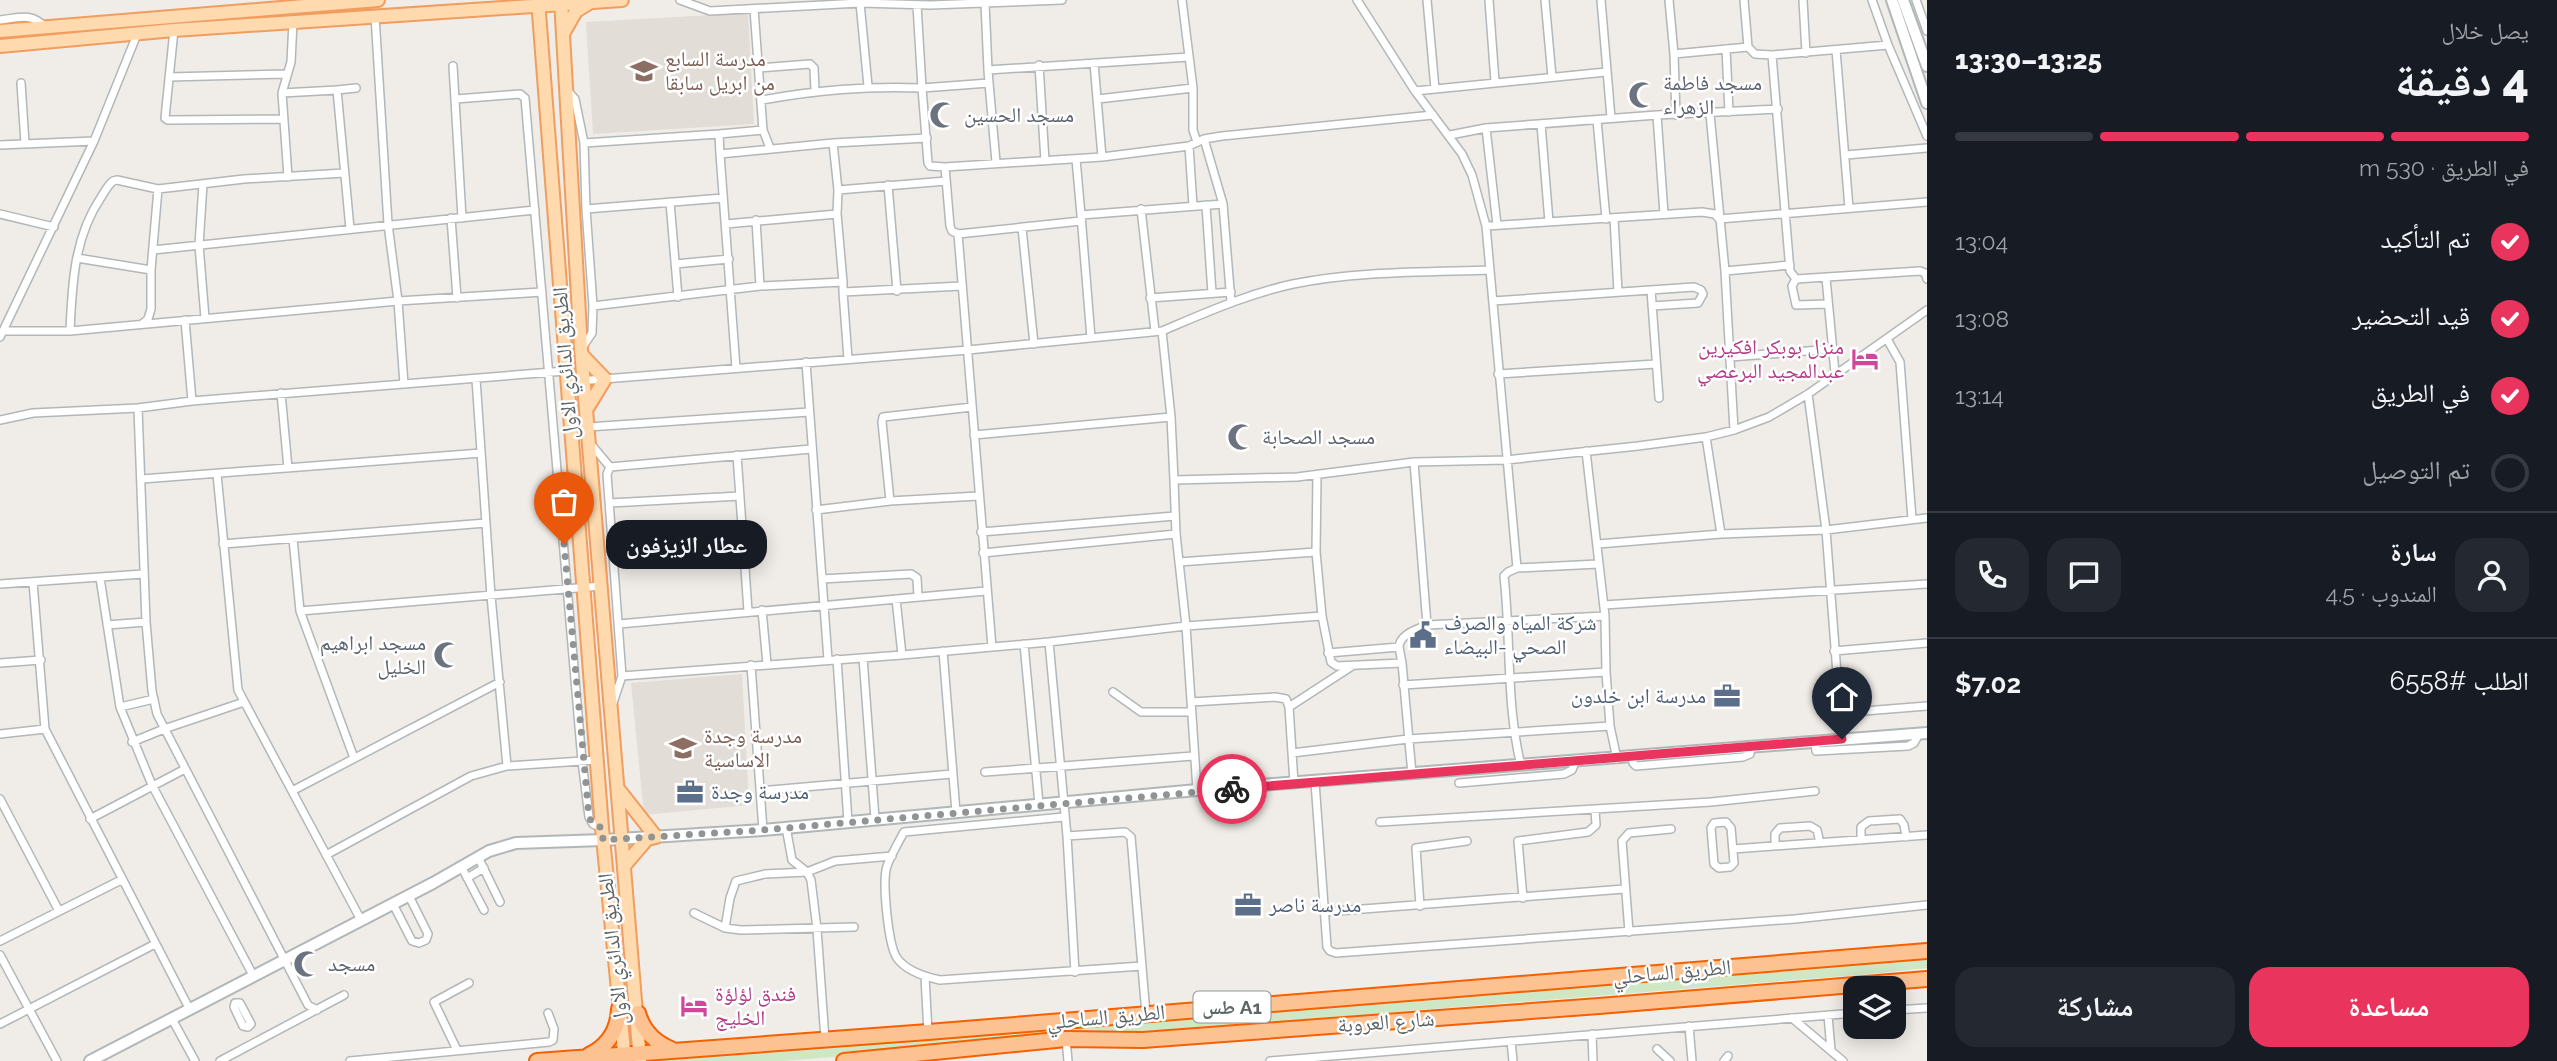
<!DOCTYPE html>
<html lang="ar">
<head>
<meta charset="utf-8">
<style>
	body { margin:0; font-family:Raleway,"Noto Naskh Arabic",sans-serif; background:#242831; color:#f1f3f6; direction:rtl; height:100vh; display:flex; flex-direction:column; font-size:26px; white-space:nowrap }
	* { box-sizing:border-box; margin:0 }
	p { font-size:23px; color:#9ea1a6 }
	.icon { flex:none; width:38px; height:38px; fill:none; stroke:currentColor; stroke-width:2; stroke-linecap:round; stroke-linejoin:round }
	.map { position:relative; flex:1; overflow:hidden; direction:ltr }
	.side { display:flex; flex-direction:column; background:#171b24; width:630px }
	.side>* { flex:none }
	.controls { position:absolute; left:1843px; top:976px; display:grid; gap:14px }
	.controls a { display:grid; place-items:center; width:63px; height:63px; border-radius:14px; background:#171b24; box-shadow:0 4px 18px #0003; font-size:35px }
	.pin { position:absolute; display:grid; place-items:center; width:60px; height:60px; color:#fff; margin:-72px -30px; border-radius:50% 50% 50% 0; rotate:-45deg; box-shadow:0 0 7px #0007 }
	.pin .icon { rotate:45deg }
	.courier { position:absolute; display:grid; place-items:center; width:70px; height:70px; margin:-35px; border:5px solid #e9355d; border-radius:50%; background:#fff; color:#222; box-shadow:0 2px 9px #0007 }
	.bubble { position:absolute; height:49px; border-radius:21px; background:#171b24; box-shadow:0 4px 18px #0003; font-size:23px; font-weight:800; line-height:49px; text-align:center; direction:rtl }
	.head em { font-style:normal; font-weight:800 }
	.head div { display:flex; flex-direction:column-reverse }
	.head { display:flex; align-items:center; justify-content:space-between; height:119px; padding:0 28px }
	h1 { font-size:46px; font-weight:800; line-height:52px }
	.bar { display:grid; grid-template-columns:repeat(4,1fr); gap:10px 7px; align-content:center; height:84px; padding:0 28px }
	.bar i { height:9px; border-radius:5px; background:#363941 }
	.bar .on { background:#e9355d }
	.bar p { grid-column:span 4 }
	.line { display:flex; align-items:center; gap:18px; padding:0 28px; border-top:2px solid #363941 }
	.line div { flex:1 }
	.round { display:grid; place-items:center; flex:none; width:74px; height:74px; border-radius:21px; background:#242831 }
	ol { padding:0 28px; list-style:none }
	li { display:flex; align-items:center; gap:21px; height:77px }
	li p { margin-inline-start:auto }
	li .icon { padding:7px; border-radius:50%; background:#e9355d; color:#fff; stroke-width:4 }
	li:last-child { color:#9ea1a6 }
	li i { width:38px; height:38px; border:4px solid #363941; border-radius:50% }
	.button { display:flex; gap:14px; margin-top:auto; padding:14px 28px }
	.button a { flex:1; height:80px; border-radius:21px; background:#e9355d; color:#fff; font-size:28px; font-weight:800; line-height:80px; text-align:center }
	.button a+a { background:#242831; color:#f1f3f6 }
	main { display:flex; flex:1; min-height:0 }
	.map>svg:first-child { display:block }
	.education { fill:#e3ddd8 }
	.green { fill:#cfe7c4 }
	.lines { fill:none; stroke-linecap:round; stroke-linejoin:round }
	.street-casing { stroke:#b2b7b9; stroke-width:10 }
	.secondary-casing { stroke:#b1b7b9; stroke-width:14 }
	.primary-casing { stroke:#f19d5f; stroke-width:16 }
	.highway-casing { stroke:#f76001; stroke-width:18 }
	.street { stroke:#fff; stroke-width:7 }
	.secondary { stroke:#fff; stroke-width:10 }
	.primary { stroke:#ffdaae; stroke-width:12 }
	.highway { stroke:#fdc292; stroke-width:14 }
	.done { stroke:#919494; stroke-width:7; stroke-dasharray:0 12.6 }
	.route { stroke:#e9355d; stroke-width:9 }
	.labels { text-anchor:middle; stroke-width:5; stroke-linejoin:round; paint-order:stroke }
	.shield { fill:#fff; stroke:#8e9395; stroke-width:2 }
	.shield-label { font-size:19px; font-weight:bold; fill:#5e6567 }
	.education-label { font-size:21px; fill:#785e54; stroke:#fff; text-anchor:start }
	.worship-label { font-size:21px; fill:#5b616d; stroke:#fff; text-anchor:start }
	.hotel-label { font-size:21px; fill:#b23c85; stroke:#fff; text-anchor:end }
	.street-label { font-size:21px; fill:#5e6567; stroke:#fff }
	.service-label { font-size:21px; fill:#4e5e75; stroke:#fff; text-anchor:start }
</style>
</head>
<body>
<main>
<section class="side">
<div class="head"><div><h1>4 دقيقة</h1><p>يصل خلال</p></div><em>13:25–13:30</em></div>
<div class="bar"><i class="on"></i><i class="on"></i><i class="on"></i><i></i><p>في الطريق · 530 m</p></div>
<ol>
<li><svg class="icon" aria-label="check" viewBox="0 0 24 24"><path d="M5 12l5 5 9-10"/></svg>تم التأكيد<p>13:04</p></li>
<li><svg class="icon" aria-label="check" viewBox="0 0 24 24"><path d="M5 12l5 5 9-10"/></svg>قيد التحضير<p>13:08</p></li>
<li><svg class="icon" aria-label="check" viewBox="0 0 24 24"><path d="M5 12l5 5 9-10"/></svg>في الطريق<p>13:14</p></li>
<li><i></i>تم التوصيل</li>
</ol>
<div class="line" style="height:126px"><a class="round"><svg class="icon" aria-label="person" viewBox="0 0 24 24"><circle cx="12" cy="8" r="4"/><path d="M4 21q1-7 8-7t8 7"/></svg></a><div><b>سارة</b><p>المندوب · 4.5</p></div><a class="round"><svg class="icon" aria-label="chat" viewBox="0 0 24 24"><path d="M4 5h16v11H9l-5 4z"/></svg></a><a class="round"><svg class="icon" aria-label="phone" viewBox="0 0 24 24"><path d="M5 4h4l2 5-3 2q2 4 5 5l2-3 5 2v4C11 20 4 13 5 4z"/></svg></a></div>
<div class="line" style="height:91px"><div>الطلب #6558</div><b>$7.02</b></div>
<div class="button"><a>مساعدة</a><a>مشاركة</a></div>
</section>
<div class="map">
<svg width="1927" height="1061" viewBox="0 0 1927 1061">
	<rect width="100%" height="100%" fill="#f0ece7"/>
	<path class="education" d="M748 13 754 124 593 134 586 22Z
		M742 674 749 805 644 815 631 683Z"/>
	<path class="green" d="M1927 959V968L1857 975 783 1061H657L658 1058Z"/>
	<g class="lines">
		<defs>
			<path id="street" d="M680 0 710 11 860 3 930 5 1062 0
				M1182 0 1193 88V130L1197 142
				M1357 0 1415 91 1462 154 1472 175 1486 226 1517 568
				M1427 0 1435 89
				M1489 0 1495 82
				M1545 0 1552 77
				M1601 0 1611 118
				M1669 0 1674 54 1676 115
				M1744 0 1748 47 1755 54 1772 55 1888 45
				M1803 0 1806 53
				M1872 0 1888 45 1927 136
				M1916 0 1927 31
				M860 3 868 86
				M985 3 988 70
				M754 9 763 130
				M375 16 388 224 398 301 404 384
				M0 20C19 18 31 12 45 27
				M174 30 165 118 168 120 284 119
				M1726 49 1729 112
				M1836 50 1849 208
				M1674 54 1748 47
				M1772 55 1790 271 1796 279
				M1094 63 1102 157
				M1039 65 1045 161
				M453 66 462 218
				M759 68 810 64 814 68 815 90
				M169 77 287 74
				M21 83 25 143
				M989 83 996 162
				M568 91 575 99 584 143 586 209 593 306 592 333 582 348
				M1415 91 1606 72
				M282 93 337 90
				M456 99 520 94 525 98 582 761 589 817 593 824 602 828
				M1098 99 1193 88
				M762 100C818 90 865 86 922 88L917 5
				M1710 114 1725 271 1734 430
				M1657 115 1664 214
				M1597 120 1606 219
				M1541 124 1549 222
				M1486 128 1497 225
				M719 134 763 130 770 148
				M1450 135 1486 128 1657 115 1778 109
				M1204 139 1223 204 1231 302
				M584 143 719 134 720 154 833 143 927 138
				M833 143 838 190 946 181
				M0 145 94 141
				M1189 146 1193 206
				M720 154 736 368
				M1846 155 1927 148
				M1076 159 1081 215
				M945 167 930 166 928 163 922 88 989 83 988 70 1189 57
				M288 177 282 93 291 62 293 22
				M203 184 199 245 205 318
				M888 185 897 291
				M838 190 837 214 843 282
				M670 202 678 297
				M1206 205 1212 293
				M586 209 723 198
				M1141 209 1155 331
				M0 214 54 227
				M451 218 457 298
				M1614 218 1618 292
				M756 220 760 286
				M1081 221 958 234 952 231 950 226 945 167 1102 157 1189 146 1204 139 1222 136 1433 115
				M726 224 837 214
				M1486 226 1702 212 1715 214 1719 219 1927 202
				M1022 228 1034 344
				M350 229 337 90 356 88
				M958 234 992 647
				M153 250 535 210
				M77 258 151 270
				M675 264 729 259
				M1725 271 1790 265
				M1826 278 1835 373
				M1796 279 1920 271 1925 273 1927 279
				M1796 279 1792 286 1796 305 1828 304
				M1651 290 1659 398
				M1150 298 1231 292
				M1493 301 1694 287 1701 290 1703 294 1698 303 1652 306
				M593 306 760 286 843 282V292
				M185 320 192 401
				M142 324 148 319 151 309V270L158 189
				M3 331H70L398 301 542 292
				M70 331C72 285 74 238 100 199 104 193 107 186 113 181L117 180 158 189 244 179 344 173
				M1162 331C1205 313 1247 294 1293 284 1355 271 1427 272 1490 270
				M0 337 94 141 138 32
				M1091 338 1081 215 1223 204
				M1887 339 1900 362 1912 519
				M1730 357 1833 349
				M848 359 843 292 962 286
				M806 362 828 660
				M1498 374 1656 364
				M476 379 491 596 507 766
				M566 382 968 350 1162 331 1171 417 1174 480
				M281 393 288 468
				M1808 394 1826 530 1842 739
				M138 408 146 622 152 691 157 714 308 1005 317 1010
				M0 420 33 413 138 408 192 401 565 371
				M588 427 809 412
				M974 435 1171 417
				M1706 437 1721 534
				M590 443 610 467
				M1586 451 1605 616 1606 672 1610 726 1617 759
				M737 455 748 611
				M1414 462 1427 625
				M217 474 238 690 361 920
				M1317 475 1316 552 1322 616 1331 662 1337 666 1402 663
				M142 479 481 453
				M890 501 882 422 883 417 972 407
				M610 503 740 496
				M816 510 890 501 978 496
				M981 532 1175 516
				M293 539 300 611 354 758
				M223 544 486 523
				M1598 544 1721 534 1826 530 1927 518
				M613 545 743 536
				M983 553 1176 534
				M1179 562 1316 552
				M100 578 120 707 152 785 254 977
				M822 579 911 574 917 578 918 597
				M33 582 45 729 190 1010
				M0 584 143 574
				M896 599 902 655
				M1604 605 1927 584
				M762 610 767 664
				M300 611 601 586
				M619 624 986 591
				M107 625 146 622
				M1049 642 1067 836 1075 972
				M1024 644 1039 804
				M1399 647 1402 663 1412 774
				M943 651 956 812
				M1834 651 1927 643
				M1328 653 1399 647C1400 634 1416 630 1427 625L1605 616
				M863 658 875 819
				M837 659 848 822
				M0 663 41 660
				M751 665 763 830
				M622 676 902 655 1049 642 1186 626 1322 616
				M1403 685 1606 672
				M1113 692 1141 712H1191
				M1191 702 1275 697 1286 699 1289 707 1294 783
				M613 703 622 676 607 474 610 467 811 449
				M120 707 154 699
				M1289 707 1352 666
				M1839 713 1927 706
				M0 734 45 729
				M132 742 164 729 244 702
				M1815 742 1816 751 1908 746 1914 743 1919 734
				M1292 753 1408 739 1610 726
				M1632 757 1633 763 1636 766 1743 757 1750 754 1751 747
				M1521 766C1506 704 1511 639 1504 576L1508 572 1517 568 1598 564
				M985 772 1193 756
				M1315 782 1327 947 1330 951 1336 953 1795 919 1927 905
				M1459 783 1564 774 1572 770 1575 762
				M1197 790 1186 626 1176 534 1174 480 1297 477 1414 462 1506 460 1638 446 1706 437 1734 430 1769 417 1808 394 1927 310
				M292 791 500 682
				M760 791 952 774
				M0 799 59 911
				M1064 817 904 832C898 843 891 855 887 866 882 881 888 945 897 958 906 971 926 977 940 980L1142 966
				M90 819 185 769
				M1380 822 1711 802 1815 791
				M1726 822 1731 828 1734 863 1730 867 1719 868 1714 864 1711 828 1714 823Z
				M786 827 792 860 807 872 811 880 817 929 825 1039
				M1067 836 1125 832 1131 837 1146 1014
				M1861 840V827L1869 821 1900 819 1904 825 1906 837
				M1775 846V834L1780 828 1810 826 1817 830 1820 843
				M1733 849 1927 835
				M326 855 471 776 507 766 597 760
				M478 857 500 902
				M461 866 484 910
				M467 878 484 868
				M1523 898 1518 841 1588 832 1596 825 1595 810
				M393 904 412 941 419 943 426 940 428 934 409 896
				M1420 906 1416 848 1467 841
				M1324 912 1624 889
				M694 913 725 928 741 930 854 927
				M725 928 730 898 736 881 765 874 807 872 835 861 892 856
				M1629 932 1622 841 1629 833 1671 829
				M0 941 121 880
				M0 955 57 1061
				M925 977 928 1032
				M235 1003H240L251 1024 248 1027 243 1026 234 1007Z
				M1894 1010 1927 1008
				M1828 1015 1831 1050
				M1792 1018 1843 1061
				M172 1019 195 1061
				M0 1024 155 944
				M1689 1026 1692 1061
				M1592 1034 1593 1061
				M1066 1039 1068 1061
				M1511 1041 1513 1061
				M1657 1049 1670 1061
				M457 1050 434 1002 469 983
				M220 1061 344 995
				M350 1061 549 1042 553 1040 554 1029 548 1013
				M1270 1061 1855 1013
				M1724 1061 1728 1056"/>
			<path id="secondary" d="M1892 0 1927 103
				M1903 0 1927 66
				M90 1061 433 883 489 851 516 843 603 840 763 830 1197 790 1927 733"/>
			<path id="primary" d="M538 0 602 828 625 1061
				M561 0 581 349 640 1061
				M0 31 378 0
				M564 32 576 11 591 2
				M0 46 174 30 622 0
				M582 355 605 379 588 407
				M619 790 656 837 647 839 624 866"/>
			<path id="highway" d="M638 1013C643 1031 654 1042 671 1049
				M589 1055C608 1046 618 1030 619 1009
				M537 1061 928 1032 1927 951
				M844 1061 1066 1039 1143 1040 1599 1006 1927 979"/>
		</defs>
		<use href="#street" class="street-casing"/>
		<use href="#secondary" class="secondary-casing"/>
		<use href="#primary" class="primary-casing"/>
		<use href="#highway" class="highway-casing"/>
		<use href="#street" class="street"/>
		<use href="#secondary" class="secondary"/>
		<use href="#primary" class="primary"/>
		<use href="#highway" class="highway"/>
	</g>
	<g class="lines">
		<path class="done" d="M564 544 589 817 593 824 602 828 603 840 763 830 1232 789"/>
		<path class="route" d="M1232 789 1842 739"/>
	</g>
	<defs>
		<symbol id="school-bare" viewBox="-9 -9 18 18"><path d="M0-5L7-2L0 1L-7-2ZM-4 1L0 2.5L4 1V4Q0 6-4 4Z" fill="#8d6e63" stroke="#fff" stroke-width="2.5" paint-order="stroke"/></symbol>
		<symbol id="mosque-bare" viewBox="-9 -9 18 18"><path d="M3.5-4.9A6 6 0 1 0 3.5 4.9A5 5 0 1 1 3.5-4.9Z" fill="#6b7280" stroke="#fff" stroke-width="2.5" paint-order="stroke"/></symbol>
		<symbol id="hotel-bare" viewBox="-9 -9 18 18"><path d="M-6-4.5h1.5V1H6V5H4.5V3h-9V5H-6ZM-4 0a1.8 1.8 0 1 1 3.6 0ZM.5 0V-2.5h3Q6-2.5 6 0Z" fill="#d1479c" stroke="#fff" stroke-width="2.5" paint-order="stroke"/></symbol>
		<symbol id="civic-bare" viewBox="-9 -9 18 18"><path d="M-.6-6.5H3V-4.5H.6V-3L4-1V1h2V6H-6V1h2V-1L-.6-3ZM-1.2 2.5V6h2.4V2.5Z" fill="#5c6f8a" stroke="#fff" stroke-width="2.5" paint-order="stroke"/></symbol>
		<symbol id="office-bare" viewBox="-9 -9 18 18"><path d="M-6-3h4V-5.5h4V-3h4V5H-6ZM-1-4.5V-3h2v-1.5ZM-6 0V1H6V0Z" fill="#5c6f8a" stroke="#fff" stroke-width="2.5" paint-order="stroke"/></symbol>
	</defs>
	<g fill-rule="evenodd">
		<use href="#school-bare" x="625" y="52" width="38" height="38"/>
		<use href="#mosque-bare" x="1623" y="76" width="38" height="38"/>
		<use href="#mosque-bare" x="924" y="96" width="38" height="38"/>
		<use href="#hotel-bare" x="1846" y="340" width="38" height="38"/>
		<use href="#mosque-bare" x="1222" y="418" width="38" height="38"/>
		<use href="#civic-bare" x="1404" y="616" width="38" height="38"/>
		<use href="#mosque-bare" x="428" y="636" width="38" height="38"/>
		<use href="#office-bare" x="1708" y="677" width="38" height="38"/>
		<use href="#school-bare" x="664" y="729" width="38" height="38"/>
		<use href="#office-bare" x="671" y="773" width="38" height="38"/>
		<use href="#office-bare" x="1229" y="886" width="38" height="38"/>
		<use href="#mosque-bare" x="288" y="945" width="38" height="38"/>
		<use href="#hotel-bare" x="675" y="987" width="38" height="38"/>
	</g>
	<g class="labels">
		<rect class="shield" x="1193.5" y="991.5" width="77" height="31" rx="5"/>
		<g class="shield-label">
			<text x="1232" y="1014">طس A1</text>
		</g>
		<g class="education-label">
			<text x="665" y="66">مدرسة السابع<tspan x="665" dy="24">من ابريل سابقا</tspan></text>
			<text x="704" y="743">مدرسة وجدة<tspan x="704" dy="24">الاساسية</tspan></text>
		</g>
		<g class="worship-label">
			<text x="1663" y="90">مسجد فاطمة<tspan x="1663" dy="24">الزهراء</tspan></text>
			<text x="964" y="122">مسجد الحسين</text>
			<text x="1262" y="444">مسجد الصحابة</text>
			<text x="426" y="650" text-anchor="end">مسجد ابراهيم<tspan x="426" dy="24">الخليل</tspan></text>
			<text x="328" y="971">مسجد</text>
		</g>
		<g class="hotel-label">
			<text x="1844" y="354">منزل بوبكر افكيرين<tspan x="1844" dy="24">عبدالمجيد البرعصي</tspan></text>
			<text x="715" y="1001" text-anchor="start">فندق لؤلؤة<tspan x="715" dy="24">الخليج</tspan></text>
		</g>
		<g class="street-label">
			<text transform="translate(565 363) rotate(-94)" y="7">الطريق الدائري الاول</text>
			<text transform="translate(613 949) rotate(-96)" y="7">الطريق الدائري الاول</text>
			<text transform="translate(1672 972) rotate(-5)" y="7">الطريق الساحلي</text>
			<text transform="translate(1106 1017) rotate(-5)" y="7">الطريق الساحلي</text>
			<text transform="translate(1386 1022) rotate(-4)" y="7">شارع العروبة</text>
		</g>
		<g class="service-label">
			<text x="1444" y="630">شركة المياه والصرف<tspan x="1444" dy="24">الصحي -البيضاء</tspan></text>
			<text x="1706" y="703" text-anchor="end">مدرسة ابن خلدون</text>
			<text x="711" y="799">مدرسة وجدة</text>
			<text x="1269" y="912">مدرسة ناصر</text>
		</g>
	</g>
</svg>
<div class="controls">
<a><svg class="icon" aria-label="layers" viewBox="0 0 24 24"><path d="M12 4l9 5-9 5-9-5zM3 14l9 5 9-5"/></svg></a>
</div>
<div class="pin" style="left:564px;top:544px;background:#ea580c"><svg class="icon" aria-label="bag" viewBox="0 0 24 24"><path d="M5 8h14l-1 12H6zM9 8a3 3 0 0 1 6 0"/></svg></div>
<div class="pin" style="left:1842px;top:739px;background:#1f2937"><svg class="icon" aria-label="home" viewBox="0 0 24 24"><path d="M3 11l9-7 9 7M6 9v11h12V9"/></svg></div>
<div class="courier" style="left:1232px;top:789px"><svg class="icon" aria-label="bike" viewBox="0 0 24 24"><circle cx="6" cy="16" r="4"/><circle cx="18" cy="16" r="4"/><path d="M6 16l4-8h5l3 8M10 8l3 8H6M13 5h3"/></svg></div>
<div class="bubble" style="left:606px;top:520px;width:161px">عطار الزيزفون</div>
</div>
</main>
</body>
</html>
